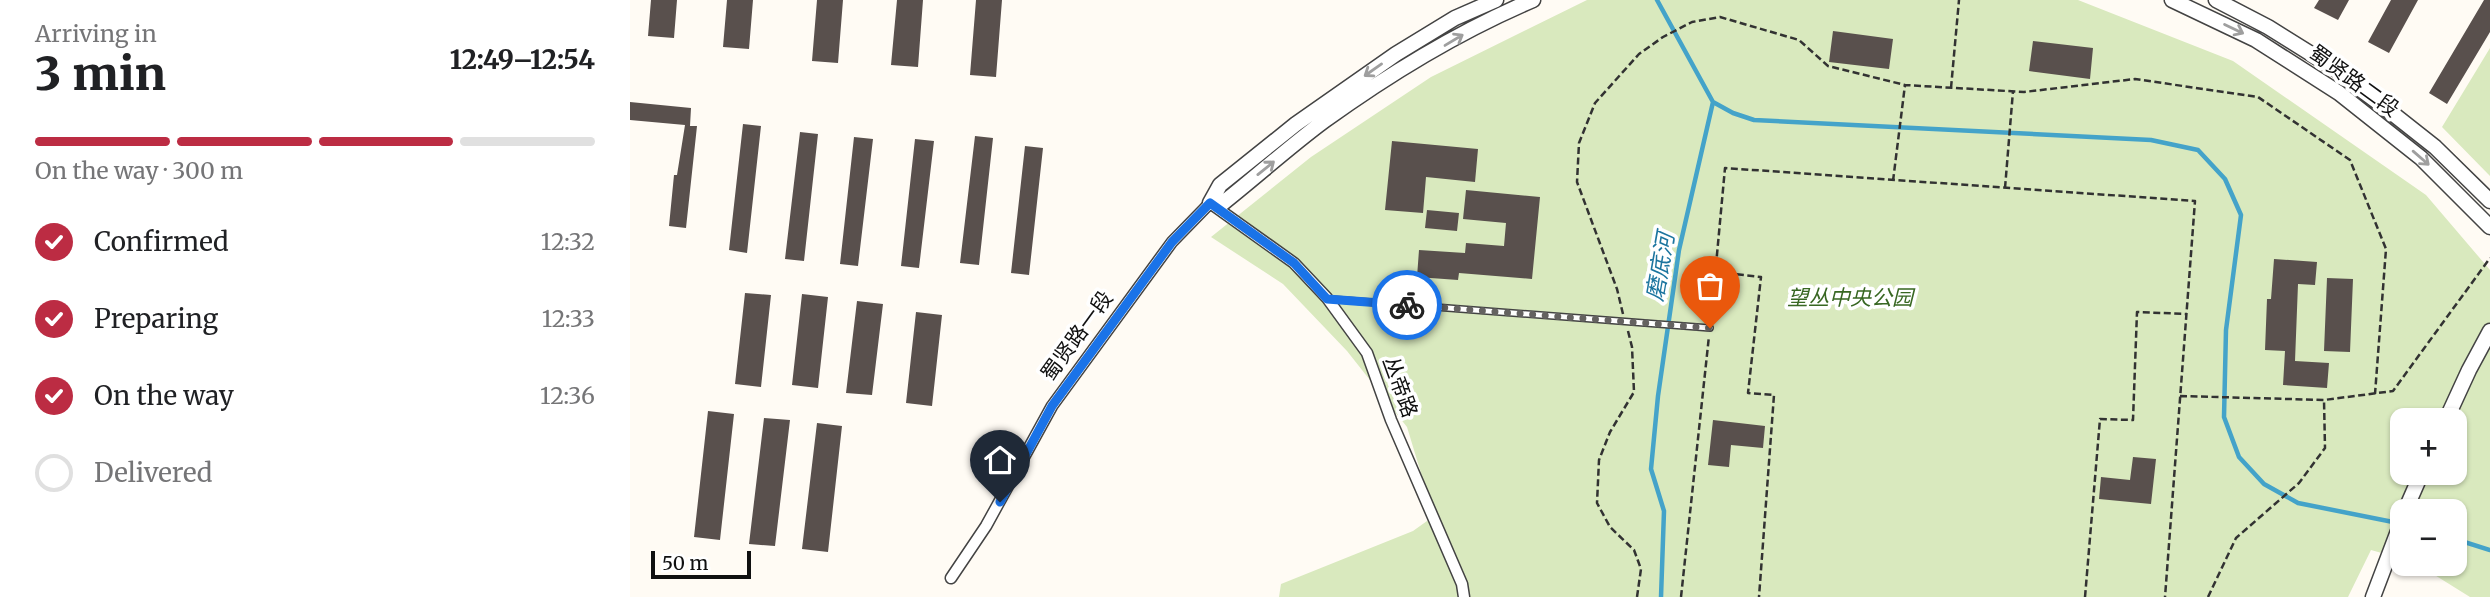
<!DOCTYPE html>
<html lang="en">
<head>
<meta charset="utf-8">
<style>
	body { margin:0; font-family:Merriweather,"Noto Sans SC",serif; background:#f6f6f6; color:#202124; height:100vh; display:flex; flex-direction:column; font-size:26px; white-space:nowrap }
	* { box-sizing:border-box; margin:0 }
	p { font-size:23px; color:#757577 }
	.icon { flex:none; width:38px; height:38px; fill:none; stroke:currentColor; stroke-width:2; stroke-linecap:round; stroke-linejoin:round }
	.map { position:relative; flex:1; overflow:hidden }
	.details { display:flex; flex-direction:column; background:#fff; width:630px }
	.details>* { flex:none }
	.fabs { position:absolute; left:1760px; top:408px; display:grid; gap:14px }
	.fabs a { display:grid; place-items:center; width:77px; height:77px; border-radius:14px; background:#fff; box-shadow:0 2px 5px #0004; font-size:35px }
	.scale { position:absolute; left:21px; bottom:18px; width:100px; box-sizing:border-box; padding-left:7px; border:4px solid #101010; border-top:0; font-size:19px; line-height:24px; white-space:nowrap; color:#101010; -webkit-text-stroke:5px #fff; paint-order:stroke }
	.pin { position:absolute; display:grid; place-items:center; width:60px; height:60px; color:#fff; margin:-72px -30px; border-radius:50% 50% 50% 0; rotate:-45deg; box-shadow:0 0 7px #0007 }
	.pin .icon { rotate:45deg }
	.courier { position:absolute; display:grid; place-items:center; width:70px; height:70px; margin:-35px; border:5px solid #1a73e8; border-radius:50%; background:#fff; color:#222; box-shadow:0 2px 9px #0007 }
	.summary em { font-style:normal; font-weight:800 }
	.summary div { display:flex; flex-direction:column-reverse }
	.summary { display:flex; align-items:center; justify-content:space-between; height:119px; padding:0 35px }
	h1 { font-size:46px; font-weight:800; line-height:52px }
	.bar { display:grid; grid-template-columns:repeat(4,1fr); gap:10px 7px; align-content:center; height:84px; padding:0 35px }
	.bar i { height:9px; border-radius:5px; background:#e0e0e0 }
	.bar .current { background:#bc2c43 }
	.bar p { grid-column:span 4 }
	ol { padding:0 35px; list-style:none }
	li { display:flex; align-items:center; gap:21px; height:77px }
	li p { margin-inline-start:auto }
	li .icon { padding:7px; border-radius:50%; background:#bc2c43; color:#fff; stroke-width:4 }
	li:last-child { color:#757577 }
	li i { width:38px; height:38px; border:4px solid #e0e0e0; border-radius:50% }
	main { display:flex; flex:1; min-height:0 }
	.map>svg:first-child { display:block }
	.green { fill:#d9e9be; fill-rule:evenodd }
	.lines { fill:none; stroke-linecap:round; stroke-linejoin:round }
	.stream { stroke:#44a3c9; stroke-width:4.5 }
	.building { fill:#59504d }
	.service-casing { stroke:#434343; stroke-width:8 }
	.minor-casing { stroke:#434343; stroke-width:13 }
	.tertiary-casing { stroke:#434343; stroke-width:17 }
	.path { stroke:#323232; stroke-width:2.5; stroke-dasharray:7 3.5; stroke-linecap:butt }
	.service { stroke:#fff; stroke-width:5 }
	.minor { stroke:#fff; stroke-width:10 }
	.tertiary { stroke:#fff; stroke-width:14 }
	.oneway { stroke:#9f9f9f }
	.done { stroke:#646260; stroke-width:7; stroke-dasharray:0 12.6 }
	.route { stroke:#1a73e8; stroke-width:9 }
	.labels { text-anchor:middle; stroke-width:7; stroke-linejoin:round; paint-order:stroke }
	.street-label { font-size:21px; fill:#101010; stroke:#fff }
	.park-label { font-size:21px; font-style:italic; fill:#386722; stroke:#fff }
	.water-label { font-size:23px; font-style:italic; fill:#1c759f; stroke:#fff }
</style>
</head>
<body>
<main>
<section class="details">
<div class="summary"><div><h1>3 min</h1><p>Arriving in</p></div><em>12:49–12:54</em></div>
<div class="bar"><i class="current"></i><i class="current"></i><i class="current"></i><i></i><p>On the way · 300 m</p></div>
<ol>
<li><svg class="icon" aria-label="check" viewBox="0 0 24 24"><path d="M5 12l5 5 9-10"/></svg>Confirmed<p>12:32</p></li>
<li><svg class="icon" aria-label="check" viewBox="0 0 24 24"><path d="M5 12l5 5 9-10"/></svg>Preparing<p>12:33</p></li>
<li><svg class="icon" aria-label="check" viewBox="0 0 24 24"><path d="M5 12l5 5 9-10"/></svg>On the way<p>12:36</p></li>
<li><i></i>Delivered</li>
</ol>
</section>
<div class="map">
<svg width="1860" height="597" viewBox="0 0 1860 597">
	<rect width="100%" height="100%" fill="#fffbf4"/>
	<path class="green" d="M957 0H1448L1603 61 1796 195 1860 270V597H1840L1787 564H1825V511H1773V559L1741 550 1718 597H649L651 584 783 531 804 516 777 427 717 351 653 284 581 237 681 157 801 77ZM1773 420H1825V472H1773Z
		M1860 48V176L1812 127Z"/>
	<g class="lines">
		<path class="stream" d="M1027 0 1083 102 1049 250 1028 396 1021 469 1034 511 1031 597
			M1083 102 1103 113 1124 120 1521 140 1568 150 1595 179 1611 215 1596 330 1594 417 1609 457 1634 484 1668 503 1768 523
			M1825 539 1860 550"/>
	</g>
	<path class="building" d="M21 0H47L44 38 18 36Z
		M97 0H123L119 49 93 47Z
		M187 0H213L208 63 182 61Z
		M267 0H293L288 67 261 65Z
		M346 0H372L366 77 340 75Z
		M1689 0H1719L1708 20 1684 8Z
		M1761 0H1788L1759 53 1738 42Z
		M1854 0H1860V32L1817 104 1799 93Z
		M1203 31 1263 39 1259 69 1199 62Z
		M1403 41 1463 48 1460 79 1399 71Z
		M0 102 61 108 60 126H67L56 228 39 226 44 175H47L55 125 0 120Z
		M113 124 131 126 117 253 99 250Z
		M170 132 188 134 174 261 155 259Z
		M345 136 363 138 349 265 330 263Z
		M224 137 243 139 228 266 210 264Z
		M285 139 304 141 289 268 271 266Z
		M762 141 848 149 845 182 796 177 793 213 755 210Z
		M395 146 413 148 399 275 381 273Z
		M836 190 910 197 902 279 829 273 828 280 787 277 789 250 835 253 836 243 874 246 876 223 833 219Z
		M797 210 829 213 827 231 795 228Z
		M1644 259 1687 262 1685 285 1668 284 1665 361 1699 363 1697 388 1653 385 1655 351 1635 350 1637 299H1641Z
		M1697 278 1723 279 1720 352 1694 351Z
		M115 293 141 295 131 387 105 384Z
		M172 294 198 297 188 388 162 385Z
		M227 301 253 304 242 395 216 393Z
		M286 312 312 315 302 406 276 403Z
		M78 411 104 414 90 540 64 537Z
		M134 418 160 420 145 546 119 544Z
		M1083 420 1135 426 1133 448 1101 445 1099 467 1078 465Z
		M187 423 212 426 198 552 172 549Z
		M1503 457 1526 459 1521 504 1469 499 1471 477 1500 480Z"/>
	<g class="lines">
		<defs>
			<path id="service" d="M700 299 1080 328"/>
			<path id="minor" d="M321 578 356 526 422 406 542 242 580 203 664 263 697 298 737 353 761 420 832 584 834 597"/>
			<path id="tertiary" d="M866 0 825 18 766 54 666 124 590 185 580 203H593C627 176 659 147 694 121 759 74 830 31 903 0
				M1542 0 1626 40 1709 93 1791 158 1860 227
				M1586 0 1638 27 1710 72 1805 147 1860 201
				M1816 420 1839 370 1860 331
				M1775 511 1792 472
				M1743 597 1773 518"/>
		</defs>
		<use href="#service" class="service-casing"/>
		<use href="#minor" class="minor-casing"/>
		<use href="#tertiary" class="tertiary-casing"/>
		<path class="path" d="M1321 88 1329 0
			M1263 181 1275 85
			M1375 188 1383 91
			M1086 272 1131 277 1118 393 1144 395 1129 597
			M993 314 987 289 947 182 949 143 965 103 1009 54 1033 37 1062 22 1090 17 1169 40 1198 66 1275 85 1394 92 1505 79 1628 97 1720 160 1756 249 1745 394
			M1081 319 1095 168 1565 201 1535 597
			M998 331 1002 347 1004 392 980 432 969 460 967 503 980 527 1004 550 1011 569 1007 597
			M1550 396 1694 400 1763 391 1860 258
			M1051 597 1079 336
			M1455 597 1470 419 1503 420 1507 312 1557 314
			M1578 597 1606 538 1669 483 1695 448 1694 400"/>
		<use href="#service" class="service"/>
		<use href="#minor" class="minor"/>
		<use href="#tertiary" class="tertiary"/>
	</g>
	<defs><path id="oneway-shaft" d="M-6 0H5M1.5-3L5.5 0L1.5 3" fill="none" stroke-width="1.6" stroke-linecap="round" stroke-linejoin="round" transform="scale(1.75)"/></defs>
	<g class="oneway">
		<use href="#oneway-shaft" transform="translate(1604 29) rotate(26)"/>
		<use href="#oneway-shaft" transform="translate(824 40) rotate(-31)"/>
		<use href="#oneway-shaft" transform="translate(743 70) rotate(145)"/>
		<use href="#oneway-shaft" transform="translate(1791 158) rotate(41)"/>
		<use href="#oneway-shaft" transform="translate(636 168) rotate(-39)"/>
	</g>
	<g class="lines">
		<path class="done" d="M777 305 1080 328"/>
		<path class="route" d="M370 502 422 406 542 242 580 203 664 263 697 299 777 305"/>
	</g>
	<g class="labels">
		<g class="street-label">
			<text transform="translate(1724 81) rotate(36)" y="7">蜀贤路二段</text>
			<text transform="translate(447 336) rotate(-54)" y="7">蜀贤路一段</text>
			<text transform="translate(770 387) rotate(70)" y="7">丛帝路</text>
		</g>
		<g class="park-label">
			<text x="1220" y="305">望丛中央公园</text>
		</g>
		<g class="water-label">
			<text transform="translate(1030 267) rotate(-80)" y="8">磨底河</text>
		</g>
	</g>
</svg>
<div class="fabs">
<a>+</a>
<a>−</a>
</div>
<div class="scale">50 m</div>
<div class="pin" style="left:1080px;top:328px;background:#ea580c"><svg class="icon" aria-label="bag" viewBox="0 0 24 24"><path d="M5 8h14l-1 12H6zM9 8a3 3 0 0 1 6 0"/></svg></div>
<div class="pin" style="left:370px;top:502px;background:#1f2937"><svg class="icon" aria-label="home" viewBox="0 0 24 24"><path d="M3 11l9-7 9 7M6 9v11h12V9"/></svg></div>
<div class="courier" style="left:777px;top:305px"><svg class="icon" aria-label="bike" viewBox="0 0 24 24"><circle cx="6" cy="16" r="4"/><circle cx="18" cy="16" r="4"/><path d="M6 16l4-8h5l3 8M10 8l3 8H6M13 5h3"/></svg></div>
</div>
</main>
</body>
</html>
